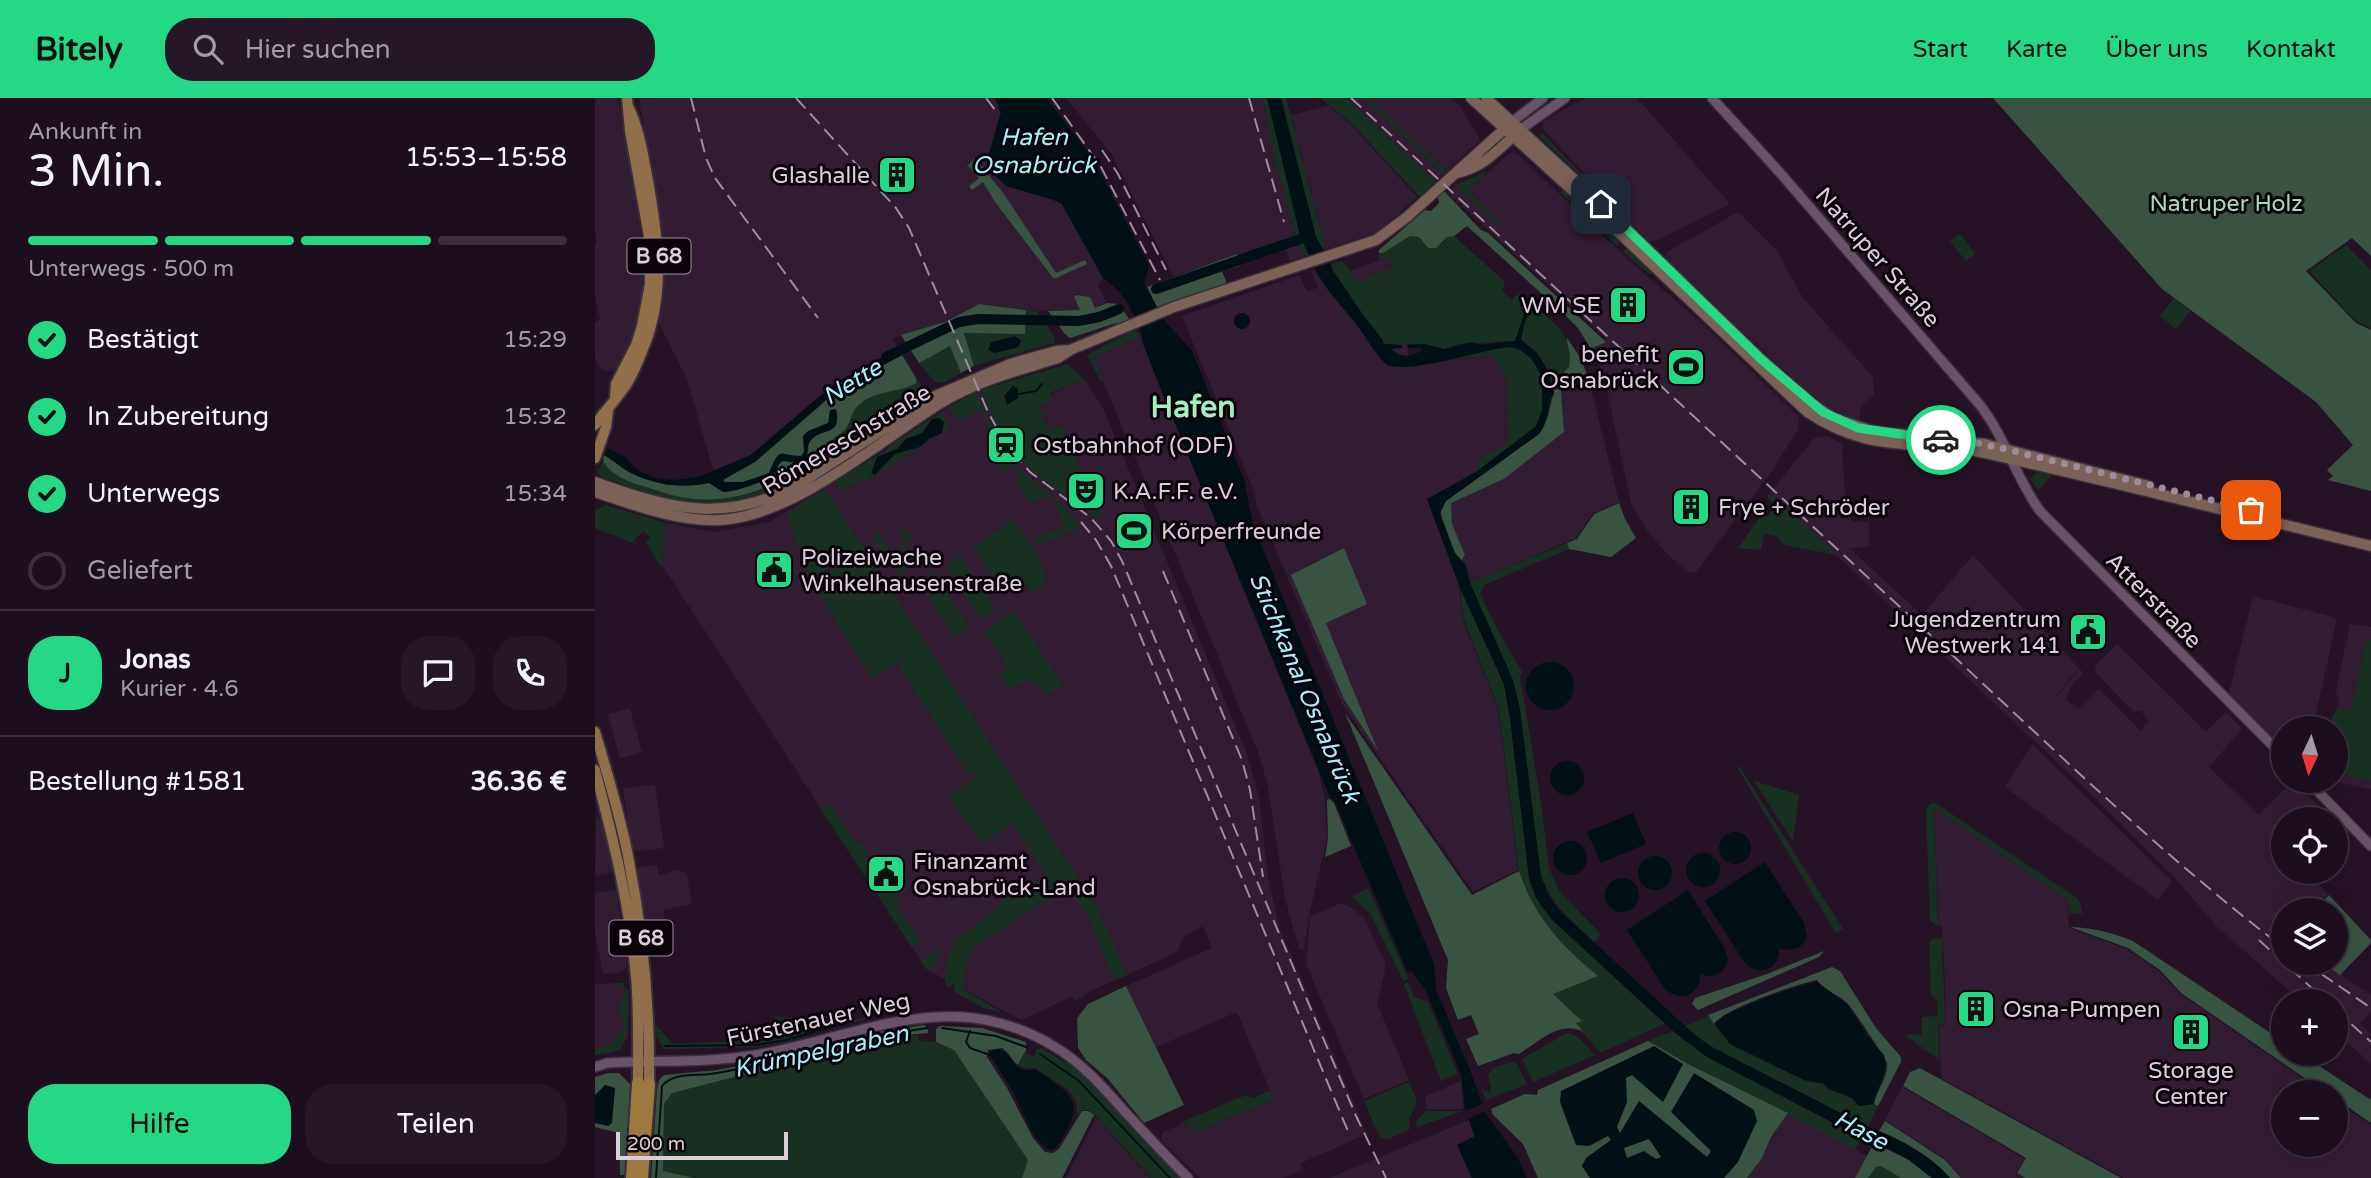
<!DOCTYPE html>
<html lang="de">
<head>
<meta charset="utf-8">
<style>
	body { margin:0; font-family:"Varela Round",sans-serif; background:#251725; color:#f1f3f6; height:100vh; display:flex; flex-direction:column; font-size:26px; white-space:nowrap }
	* { box-sizing:border-box; margin:0 }
	p { font-size:23px; color:#a09ca3 }
	.icon { flex:none; width:38px; height:38px; fill:none; stroke:currentColor; stroke-width:2; stroke-linecap:round; stroke-linejoin:round }
	.map { position:relative; flex:1; overflow:hidden }
	.drawer { display:flex; flex-direction:column; background:#1c0e1c; width:595px }
	.drawer>* { flex:none }
	.needle { width:46px; rotate:184deg }
	.tools { position:absolute; left:1676px; top:618px; display:grid; gap:14px }
	.tools a { display:grid; place-items:center; width:77px; height:77px; border-radius:50%; background:#1c0e1c; box-shadow:0 7px 28px #0002,0 0 0 2px #3a2e3b; font-size:35px }
	.scale { position:absolute; left:21px; bottom:18px; width:172px; box-sizing:border-box; padding-left:7px; border:4px solid #dbceda; border-top:0; font-size:19px; line-height:24px; white-space:nowrap; color:#dbceda; -webkit-text-stroke:5px #0a040a; paint-order:stroke }
	.pin { position:absolute; display:grid; place-items:center; width:60px; height:60px; color:#fff; margin:-30px; border-radius:14px; box-shadow:0 4px 10px #0006 }
	.courier { position:absolute; display:grid; place-items:center; width:70px; height:70px; margin:-35px; border:5px solid #25d886; border-radius:50%; background:#fff; color:#222; box-shadow:0 2px 9px #0007 }
	.headline em { font-style:normal; font-weight:600 }
	.headline div { display:flex; flex-direction:column-reverse }
	.headline { display:flex; align-items:center; justify-content:space-between; height:119px; padding:0 28px }
	h1 { font-size:46px; font-weight:600; line-height:52px }
	.bar { display:grid; grid-template-columns:repeat(4,1fr); gap:10px 7px; align-content:center; height:84px; padding:0 28px }
	.bar i { height:9px; border-radius:5px; background:#3a2e3b }
	.bar .on { background:#25d886 }
	.bar p { grid-column:span 4 }
	.line { display:flex; align-items:center; gap:18px; padding:0 28px; border-top:2px solid #3a2e3b }
	.line div { flex:1 }
	.round { display:grid; place-items:center; flex:none; width:74px; height:74px; border-radius:28px; background:#251725 }
	ol { padding:0 28px; list-style:none }
	li { display:flex; align-items:center; gap:21px; height:77px }
	li p { margin-inline-start:auto }
	li .icon { padding:7px; border-radius:50%; background:#25d886; color:#111; stroke-width:4 }
	li:last-child { color:#a09ca3 }
	li i { width:38px; height:38px; border:4px solid #3a2e3b; border-radius:50% }
	.action { display:flex; gap:14px; margin-top:auto; padding:14px 28px }
	.action a { flex:1; height:80px; border-radius:28px; background:#25d886; color:#111; font-size:28px; font-weight:600; line-height:80px; text-align:center }
	.action a+a { background:#251725; color:#f1f3f6 }
	header { display:flex; align-items:center; gap:42px; box-sizing:border-box; height:98px; padding:0 35px; background:#25d886; color:#111 }
	header strong { font-size:33px }
	nav { display:flex; gap:38px; margin-inline-start:auto; font-size:24px }
	.search { width:490px; height:63px; background:#251725; display:flex; align-items:center; gap:18px; box-sizing:border-box; padding:0 24px; border-radius:28px; color:#a09ca3; font-size:26px }
	main { display:flex; flex:1; min-height:0 }
	.map>svg:first-child { display:block }
	.built { fill:#321c32 }
	.green { fill:#183022 }
	.forest { fill:#385342 }
	.water { fill:#001014; fill-rule:evenodd }
	.pier { fill:#251325 }
	.lines { fill:none; stroke-linecap:round; stroke-linejoin:round }
	.stream { stroke:#001014; stroke-width:2 }
	.river { stroke:#001014; stroke-width:10 }
	.tertiary-casing { stroke:#3a2e3b; stroke-width:12 }
	.secondary-casing { stroke:#3a2e3b; stroke-width:13 }
	.primary-casing { stroke:#3a2e3b; stroke-width:14 }
	.trunk-casing { stroke:#3a2e3b; stroke-width:16 }
	.tertiary { stroke:#695368; stroke-width:9 }
	.secondary { stroke:#7c6159; stroke-width:10 }
	.primary { stroke:#906f4a; stroke-width:10 }
	.trunk { stroke:#9d7840; stroke-width:12 }
	.rail { stroke:#9c8e9c; stroke-width:2; stroke-dasharray:14 7; stroke-linecap:butt }
	.done { stroke:#9b8d9b; stroke-width:7; stroke-dasharray:0 12.6 }
	.route { stroke:#25d886; stroke-width:9 }
	.labels { text-anchor:middle; stroke-width:6; stroke-linejoin:round; paint-order:stroke }
	.shield { fill:#0a040a; stroke:#9c919c; stroke-width:2 }
	.shield-label { font-size:21px; font-weight:bold; fill:#dbceda }
	.poi-label { font-size:23px; fill:#dbceda; stroke:#0a040a; text-anchor:start }
	.park-label { font-size:23px; fill:#a5dbb9; stroke:#0a040a }
	.street-label { font-size:23px; fill:#dbceda; stroke:#0a040a }
	.water-label { font-size:24px; font-style:italic; fill:#a6eff8; stroke:#0a040a }
	.district-label { font-size:30px; font-weight:bold; fill:#a3efc0; stroke:#0a040a }
</style>
</head>
<body>
<header>
<strong>Bitely</strong>
<div class="search"><svg class="icon" aria-label="search" viewBox="0 0 24 24"><circle cx="10" cy="10" r="6"/><path d="M15 15l6 6"/></svg>Hier suchen</div>
<nav><a>Start</a><a>Karte</a><a>Über uns</a><a>Kontakt</a></nav>
</header>
<main>
<section class="drawer">
<div class="headline"><div><h1>3 Min.</h1><p>Ankunft in</p></div><em>15:53–15:58</em></div>
<div class="bar"><i class="on"></i><i class="on"></i><i class="on"></i><i></i><p>Unterwegs · 500 m</p></div>
<ol>
<li><svg class="icon" aria-label="check" viewBox="0 0 24 24"><path d="M5 12l5 5 9-10"/></svg>Bestätigt<p>15:29</p></li>
<li><svg class="icon" aria-label="check" viewBox="0 0 24 24"><path d="M5 12l5 5 9-10"/></svg>In Zubereitung<p>15:32</p></li>
<li><svg class="icon" aria-label="check" viewBox="0 0 24 24"><path d="M5 12l5 5 9-10"/></svg>Unterwegs<p>15:34</p></li>
<li><i></i>Geliefert</li>
</ol>
<div class="line" style="height:126px"><b class="round" style="background:#25d886;color:#111">J</b><div><b>Jonas</b><p>Kurier · 4.6</p></div><a class="round"><svg class="icon" aria-label="chat" viewBox="0 0 24 24"><path d="M4 5h16v11H9l-5 4z"/></svg></a><a class="round"><svg class="icon" aria-label="phone" viewBox="0 0 24 24"><path d="M5 4h4l2 5-3 2q2 4 5 5l2-3 5 2v4C11 20 4 13 5 4z"/></svg></a></div>
<div class="line" style="height:91px"><div>Bestellung #1581</div><b>36.36 €</b></div>
<div class="action"><a>Hilfe</a><a>Teilen</a></div>
</section>
<div class="map">
<svg width="1776" height="1080" viewBox="0 0 1776 1080">
	<rect width="100%" height="100%" fill="#251325"/>
	<path class="built" d="M0 0H23L43 113 49 164 46 205 42 223 35 244 22 271 16 273 7 272 1 264 0 258V224L5 222 0 198V145L2 144 0 132Z
		M44 0H400L406 16 393 59 395 71 397 74 467 106 508 180 503 187 511 204 500 210 495 199 481 196 479 200 486 212 442 213 384 206 350 224 297 240 303 251 239 286 156 357 119 374 91 279 63 223 69 191V148Z
		M471 0H668L681 65 704 147 710 158 695 163 688 142 578 178 517 57Z
		M751 0H767L849 76 841 84Z
		M773 0H856L865 8 885 42 852 73Z
		M992 0H1042L1135 106 1059 144 1053 143 947 30 948 24 974 8Z
		M734 8 756 27 822 99 783 134 731 151 696 17Z
		M915 55H921L926 59 1039 167 1108 226 1204 319 1203 332 1174 377 1101 474 1094 475 1072 456 1053 434 1036 405 1009 278 996 251 1013 242 852 94 860 87 906 128 905 124 874 92Z
		M1143 114 1182 153 1208 200 1278 279 1279 298 1266 309 1264 323 1237 312 1214 296 1071 161 1072 154Z
		M794 159 816 233 812 247 814 267 900 257 911 281 914 342 909 349 895 354 881 374 894 389 909 381 969 334 965 281 993 278 1024 404 998 415 981 440 864 490 868 523 903 610 923 772 878 794 747 606 663 410 657 388 587 218 704 177 712 194 723 189 716 173 747 163 755 173Z
		M545 239 723 673 730 701 732 740 714 818 709 851H704L690 800 672 684 663 654 498 259Z
		M490 282 508 310 653 658 664 700 673 778 684 829 772 1036 706 1065 708 1072 688 1080H605L566 1042 568 1034 587 1026 605 1032 679 1002 642 914 559 950 531 888 617 850 608 828 589 838 582 854 494 894 482 903 476 899 426 922 331 871 67 467 71 425 119 434 174 424 292 352 293 349 355 308 386 292 400 323 413 346 432 367 501 421 492 405 472 390 468 381 485 372 467 328 455 333 444 307 455 296Z
		M1231 338 1247 345 1250 398 1257 424H1274V449L1254 450 1327 517 1378 457 1484 570 1442 622 1485 571 1488 575 1476 588 1471 601 1483 611 1504 591 1546 633 1554 623 1546 613H1538L1501 575 1500 568 1522 546 1611 634 1631 614 1647 631 1614 669 1664 717 1698 683 1737 721H1689V774H1718V780L1733 796 1719 812H1689V864L1728 865 1776 897V913L1765 926 1776 935V966L1741 934V903H1706L1621 828 1582 782 1494 694 1175 395 1219 340Z
		M1658 498 1742 520 1718 630H1689V650L1634 596Z
		M1755 526 1776 529V691L1735 683 1741 682V644L1744 628 1735 625 1744 603 1741 594Z
		M35 610 47 654 25 661 13 616Z
		M1437 646 1577 783 1563 802 1410 689Z
		M60 687 69 750 37 754 28 690Z
		M1339 710 1473 802 1474 830 1532 851 1564 873 1585 896 1728 994H1689V1046H1741V1003L1776 1027V1080H1529L1346 980 1344 928 1351 927 1350 887 1347 828H1344Z
		M1 719 6 722 19 774 0 778Z
		M62 767 64 777 82 772 92 775 97 806 68 812 71 833 48 837 39 770Z
		M21 792 32 867 29 872 24 874 8 876 0 834V795Z
		M746 805 760 812 769 820 790 864V873L782 905 814 982 769 1001 711 866 715 819Z
		M27 885 34 894 33 938 25 952 0 957V886Z
		M866 983 868 1011H831V998Z
		M1307 989 1430 1061 1420 1075 1428 1080H1367L1350 1061 1290 1022Z
		M1193 1015 1272 1058 1260 1080H1152L1167 1060 1176 1039Z
		M501 1019 555 1080H471Z
		M874 1022 880 1040 863 1047 877 1080H734Z"/>
	<path class="green" d="M668 0H691L731 152 710 158 704 148 681 65Z
		M725 0H751L841 84 825 99 757 26Z
		M767 0H773L852 73 849 76Z
		M947 35 1003 94 944 38Z
		M893 73 874 93 905 124 907 130 860 87Z
		M969 91 1004 124 1008 125 1025 142 1022 148 965 94Z
		M1365 136 1380 156 1371 163 1355 143Z
		M815 138 824 139 833 150 847 146 852 139 859 138 910 184 907 193 917 202 924 195 934 203 920 243 863 246 849 251 829 246H789L737 171 736 166 747 163 756 173 759 182 765 180 768 184H773V178L797 170 794 159 784 162V155H788Z
		M1751 147 1776 172V230L1762 224 1714 173Z
		M1034 150 1057 175 1055 177 1027 153Z
		M1579 200 1595 213 1581 231 1565 218Z
		M937 207C960 225 978 237 974 269L963 279 958 289 950 267 942 255 926 241 929 227Z
		M431 212 442 213 460 240 459 245 379 268 369 235 430 236Z
		M540 231 545 239 499 259 508 284H506L492 257Z
		M355 248 366 275 350 284H340L324 265Z
		M909 249C946 247 958 299 942 326 934 340 896 364 881 374L882 365 895 354 909 349 914 342 911 281 899 257 853 262Z
		M472 266 490 282 455 295 457 302 444 308 454 332 467 328 486 372 469 381 472 390 484 385 492 405 502 401 508 417 501 421C472 396 435 377 413 346 401 329 394 310 386 292Z
		M321 280 327 289 326 296 296 317 292 324C237 359 181 407 113 408 78 408 42 391 9 380L3 376 2 371H5L8 363C19 381 43 386 62 393 114 410 170 400 213 366 223 358 230 347 239 340 242 337 245 336 248 334 258 326 256 311 267 303 282 294 301 291 318 287Z
		M381 294 406 348 402 351 389 347 399 340 391 328 394 326 385 312 369 321C362 321 355 315 355 308Z
		M345 315 350 319 354 331 269 384 266 381 246 392 241 385 242 381 292 352 293 349Z
		M407 351 421 369 454 395C466 405 476 417 486 430L445 446 441 445 440 441 469 428 457 398 435 405 420 383 425 379 417 368 406 376 404 373 408 359 404 352Z
		M1442 374 1457 377 1443 392 1435 381Z
		M230 391 295 491 315 479 318 484 299 497 503 811 532 877 520 882 492 817 472 789 375 852 367 891 406 914 388 910 358 893 360 887 356 886 355 890 350 885 352 862 360 842 401 811 412 795 432 785 434 789 451 777 418 726 386 745 354 698 385 676 384 674 375 678 303 567 310 563 309 561 277 580 217 486 253 462 250 459 214 482 193 419V415Z
		M1175 395 1242 457 1189 447 1181 438 1169 436 1166 452 1143 450 1165 419 1173 418 1181 407 1172 399Z
		M10 407 71 425 67 467 65 468 51 445 55 439 48 433 39 442 41 446 0 430V413Z
		M418 422C430 441 456 466 448 489L436 495 428 482 408 495 378 449Z
		M302 428 314 435 316 440C312 451 303 457 291 458L279 443V435L281 432 297 455 311 445Z
		M972 445 974 451 889 487 885 496 902 531 927 574 925 579 947 712 954 771 965 794 1006 836 999 844C976 822 958 808 946 778L925 612 875 485Z
		M312 452 320 460 332 452 334 455 310 470 312 474 307 477 297 473 301 470 296 462 292 464V462Z
		M365 457 401 511 386 521 350 467Z
		M339 474 374 529 359 538 323 484Z
		M865 490 909 586 915 620 934 780 941 800 957 821 1071 925 1005 955 980 925 986 922 958 896 1003 878C966 846 940 820 924 773L904 611 869 522Z
		M419 513 468 587 454 596 434 581 414 592 404 577 412 571 406 563 409 561 397 544 395 545 389 536 399 526Z
		M1772 542H1776V683L1741 676V644L1744 628 1735 625 1742 610 1756 613Z
		M1144 668 1248 831 1241 835 1142 669Z
		M1159 683 1204 697 1198 743 1196 740Z
		M1337 705 1342 706 1482 800 1485 804 1487 816 1474 815 1473 802 1339 710 1343 828 1335 823 1331 713 1333 708Z
		M235 706 262 746 266 744 273 754 269 757 293 794 298 792 305 802 301 806 326 843 317 849 226 712Z
		M773 790 813 880 809 884 775 815 757 799Z
		M1347 840 1350 926 1343 927 1344 962 1310 937 1327 936V919L1343 918 1342 903 1336 897 1334 844 1338 841Z
		M346 850 339 870 331 871 326 863Z
		M813 884 819 899 833 904 863 976 846 983 809 886Z
		M21 885H27C40 898 33 937 25 952L0 957V951L17 946 29 928 25 910 29 896 27 889 20 888Z
		M287 916 190 944 159 949 69 951 61 938 60 926 78 946 177 942 180 918 240 926Z
		M1113 918 1135 946 1210 983 1227 986 1234 992 1257 1000 1263 1008 1278 1006 1283 1008 1273 1029 1115 948 1090 928Z
		M1078 933 1112 959 1267 1040 1260 1052C1192 1015 1121 982 1053 943Z
		M972 935 982 938 1000 957 938 984 927 961Z
		M323 937 324 943 341 944 359 952 433 1062 427 1080H99L68 1073 69 1006 77 995 301 938Z
		M446 950 471 965 473 963C515 997 550 1040 586 1080H556L500 1017 494 1012H487L482 1018V1006L474 992 440 970H429L424 967 430 955 439 959 442 952Z
		M917 964 922 966 932 986 891 1002 884 983 889 993 895 994 896 990 893 977 898 970Z
		M814 984C821 1001 826 1004 814 1019V1032L793 1041 786 1040 778 1025 770 1003Z
		M675 993 679 1002 605 1032 585 1025 651 997 658 1000Z
		M831 1013H868L822 1029 821 1023Z
		M1286 1068 1306 1080H1273L1281 1069Z"/>
	<path class="forest" d="M1398 0H1776V158L1757 140 1711 173 1761 225 1776 232V393L1733 382 1738 378 1732 372 1758 347 1721 304 1567 191Z
		M380 60 409 96 461 175 490 162 492 166 459 181 400 104 388 84 377 92 374 88 384 80 373 68 365 76Z
		M849 93 886 132 893 135 1011 244 996 251 983 230 968 215 872 128 859 138 852 139 841 150H833L824 139 815 138 788 155H784V152L830 112 836 113 844 105 843 98Z
		M642 156 645 168 627 173 632 186 563 211 552 189Z
		M481 197 495 199 500 210 512 205 524 206 536 224 518 226 475 240 470 236 453 213 485 212 479 199Z
		M384 206 431 212 430 236 369 235 379 268 366 275 355 248 324 265 306 237 350 224Z
		M971 239 983 256 993 278 965 281 969 334 909 381 856 405 857 426 870 457 866 463C857 451 843 425 847 409L851 403 944 336C962 311 950 290 974 269L975 257Z
		M307 257 321 280V285C304 295 282 292 266 305 256 312 257 323 250 332 246 336 241 338 237 342 228 350 221 361 210 368 166 399 114 411 63 393 43 386 19 382 8 363L9 357 36 375 72 387 128 382 244 291Z
		M1024 405 1030 421 1041 440 1016 459 974 451 972 445 982 441 999 416Z
		M749 450 772 506 731 525 783 653 749 601 696 477Z
		M750 615 877 797 924 773C940 820 966 847 1003 878L958 896 987 923 981 925 988 934C966 921 943 944 924 956L919 955 883 968 871 941 884 936 876 917 863 922 851 890 853 862Z
		M735 701 739 705 756 748 730 759 733 740 732 702Z
		M1734 797 1776 842V845L1745 877 1728 865 1741 864V812H1720Z
		M1475 829C1498 830 1516 834 1538 843L1689 944V956H1706L1776 1002V1025L1741 1001V994H1730L1586 895 1565 872 1533 850Z
		M1229 853 1224 859 1103 912 1097 906 1100 900 1172 876Z
		M1237 869 1245 873 1281 930 1306 959V964L1283 1008 1279 1006C1282 991 1293 980 1292 965 1291 961 1258 911 1253 906 1243 896 1230 893 1222 882 1205 885 1126 912 1119 926L1113 917Z
		M531 888 589 1007 549 1025 513 981 491 962 483 950 482 920 493 906Z
		M329 927 333 930V935L301 938 77 995 69 1006 68 1073 99 1080H56L62 992 64 982 69 977 122 972 175 962 275 935Z
		M345 928 387 930 431 944V952L423 967C417 963 416 956 407 950L393 952 392 959 412 990 438 1040 450 1054 458 1055 464 1051 487 1013H494L499 1017 467 1080H427L433 1062 359 952 341 944V931Z
		M1053 943 1095 967 1193 1015 1176 1039 1167 1060 1152 1080H943L928 1046 898 1017 896 1011 930 996 942 997 943 992Z
		M1325 970 1526 1080H1430L1422 1075 1431 1060 1308 988 1315 974Z
		M13 975H24L37 988 30 1077H25L24 1035 0 1029V979Z
		M1290 1023 1350 1062 1366 1080H1355C1338 1060 1310 1043 1284 1033Z
		M1279 1045 1314 1062 1337 1080H1306L1286 1068 1281 1069 1273 1080H1260Z"/>
	<path class="water" d="M400 0H451L499 62 554 168 549 185 569 222 597 253 649 382 658 427 839 866 841 892 875 972 890 1014 923 1060 932 1080H877L862 1047 880 1038 870 1012 866 976 832 895 818 875 812 873 740 704 735 699 564 287 549 248 546 233 532 204 523 192 508 180 467 106 462 103 411 88 397 74 393 59 406 14Z
		M672 0H686L721 139 733 159 717 164 705 138Z
		M736 165 737 171 768 217 788 242V244L789 246 807 247V250L796 251C806 260 816 260 827 252V250H813L812 247 829 246 849 251 877 244 884 247 920 243 934 203 937 207 929 227 926 241C930 247 937 250 942 255 947 260 960 289 959 296 958 299 955 302 954 305 952 318 952 325 944 336L851 403 845 415 860 455 871 467 875 485 918 582 925 612 946 778 954 798 966 814 1101 938 1115 948 1273 1029C1302 1040 1334 1056 1355 1080H1337L1314 1062 1296 1052 1267 1040 1112 959 1078 933 956 821 941 800 934 780 915 620 909 586 865 490 832 401 881 374 941 328 947 312V279L936 260 924 251 917 249C884 251 821 276 792 267 778 254 770 237 759 223 744 206 730 190 719 170Z
		M639 223a8 8 0 1 1 16 0a8 8 0 1 1-16 0Z
		M420 238 426 242 424 249 400 255 393 252 396 244Z
		M303 251 307 257 244 291 160 364 128 382 130 384H148L174 375C186 347 183 358 206 358L209 354 208 338 213 333 233 325 235 312 241 311C247 339 229 329 217 341 211 346 214 355 211 362L203 365 188 363 184 366 177 379C164 385 141 394 128 394L114 385C86 391 58 387 32 373 24 368 18 361 9 357L13 350 30 359 42 372 60 380 78 382 103 379 156 357 239 286Z
		M418 288 423 291V300L412 307 409 298Z
		M344 320 349 324 347 335 334 341 325 349 300 356 280 377 276 375 282 359 302 351 311 341 327 335 337 321Z
		M931 588a24 24 0 1 1 48 0a24 24 0 1 1-48 0Z
		M955 680a17 17 0 1 1 34 0a17 17 0 1 1-34 0Z
		M1038 715 1051 746 1006 765 992 734Z
		M1124 750a16 16 0 1 1 32 0a16 16 0 1 1-32 0Z
		M958 760a17 17 0 1 1 34 0a17 17 0 1 1-34 0Z
		M1091 772a17 17 0 1 1 34 0a17 17 0 1 1-34 0Z
		M1043 775a17 17 0 1 1 34 0a17 17 0 1 1-34 0Z
		M1170 764 1209 825 1212 837C1208 851 1198 854 1184 850 1185 871 1165 880 1150 865L1110 803Z
		M1010 797a17 17 0 1 1 34 0a17 17 0 1 1-34 0Z
		M1093 792 1130 851 1133 862C1129 876 1118 881 1105 876 1106 897 1085 905 1070 891L1032 832Z
		M1222 884 1253 907 1273 939 1289 957C1294 976 1282 988 1278 1006L1264 1008 1257 1000 1235 991 1228 985 1210 982 1143 950 1135 946 1120 926C1126 914 1205 886 1222 884Z
		M1059 948 1088 966 1068 1004 1037 977 1031 980 1032 1004 1022 1029 1025 1035 1044 1003 1112 1059 1116 1053 1076 1014 1099 975 1159 1012 1162 1023 1143 1064 1129 1080H995L987 1068 991 1060 1016 1042 1013 1038 994 1048 981 1047 965 1004 966 993ZM1054 1041 1066 1059 1061 1061 1049 1053 1032 1060 1029 1050Z
		M401 951C415 953 415 965 426 971 431 974 436 971 441 972 447 975 454 981 460 985 492 1006 477 1022 462 1049L458 1052 452 1051 440 1039 417 992 395 957V954Z
		M10 987 20 990 17 1025 13 1028 0 1025V997Z"/>
	<path class="pier" d="M890 1005 893 1012 871 1022 868 1014Z"/>
	<g class="lines">
		<path class="stream" d="M424 296 441 293 447 286
			M347 930 401 938 431 949
			M375 933 371 944 375 950 395 957
			M70 948 160 947 191 942 258 923
			M445 956 484 983 575 1080
			M61 1080 67 988C79 973 104 979 122 975 193 963 261 939 333 930"/>
		<path class="river" d="M561 191 714 138
			M291 259 364 224 383 221 484 223 504 219 524 211"/>
		<defs>
			<path id="tertiary" d="M1117 0 1187 77 1385 307C1410 339 1421 380 1445 413L1689 659
				M917 24 948 0
				M926 31 970 0
				M1712 682 1776 748
				M0 969 12 965C62 962 112 965 161 957 266 939 356 885 460 949 489 966 512 994 534 1018 553 1039 573 1060 593 1080"/>
			<path id="secondary" d="M876 0 1019 130 1211 313C1275 358 1325 340 1394 356 1522 385 1649 417 1776 448
				M891 0 1006 106 1167 262 1217 306 1238 320 1277 333 1390 346 1554 388
				M862 75C890 68 900 54 921 36
				M0 384C77 412 135 427 209 383L340 298 415 266 461 253 474 252
				M0 394C39 407 83 424 125 422 198 418 282 345 344 306 381 283 422 273 463 260L475 252 579 209 781 142 812 119 917 24"/>
			<path id="primary" d="M20 299 21 286 41 247 47 228 55 186 54 138 35 33 32 0
				M0 327C9 314 20 303 29 290 37 279 43 264 48 251 71 197 63 139 53 83 48 57 45 34 34 10
				M0 360 11 329 13 313
				M0 634C12 675 25 716 33 758 48 833 55 910 54 986
				M0 672C18 740 35 808 41 878 44 913 43 949 43 985"/>
			<path id="trunk" d="M37 1080 43 985
				M47 1080 54 986"/>
		</defs>
		<use href="#tertiary" class="tertiary-casing"/>
		<use href="#secondary" class="secondary-casing"/>
		<use href="#primary" class="primary-casing"/>
		<use href="#trunk" class="trunk-casing"/>
		<use href="#tertiary" class="tertiary"/>
		<use href="#secondary" class="secondary"/>
		<use href="#primary" class="primary"/>
		<use href="#trunk" class="trunk"/>
		<path class="rail" d="M96 0 111 60 120 80 223 220
			M201 0 301 110 314 130 393 314 411 347 435 374 496 420 516 443 527 463 761 1018 791 1080
			M391 0 400 12
			M457 0 506 69 565 182
			M654 0 689 124
			M756 0C951 181 1146 363 1342 543 1455 647 1566 757 1689 850
			M507 52 523 76 571 172
			M486 424 501 442 516 468 755 1038
			M568 473 647 662 655 692 668 779
			M1664 842 1731 903
			M1709 864 1776 910
			M1741 912 1776 944"/>
	</g>
	<g class="lines">
		<path class="done" d="M1346 342 1378 344 1410 351 1656 412"/>
		<path class="route" d="M1006 106 1167 262 1228 314 1263 330 1346 342"/>
	</g>
	<defs>
		<symbol id="building-square" viewBox="-11 -11 22 22"><rect x="-9" y="-9" width="18" height="18" rx="4" fill="#25d886" stroke="#0a040a"/><path d="M-4-6H4V6H1V3H-1V6H-4ZM-2.5-4.3h1.7v1.8h-1.7ZM.8-4.3h1.7v1.8H.8ZM-2.5-1h1.7V.8h-1.7ZM.8-1h1.7V.8H.8Z" fill="#111"/></symbol>
		<symbol id="stadium-square" viewBox="-11 -11 22 22"><rect x="-9" y="-9" width="18" height="18" rx="4" fill="#25d886" stroke="#0a040a"/><path d="M0-5a6.5 5 0 1 0 0 10a6.5 5 0 1 0 0-10ZM-3.5-1.8h7v3.6h-7Z" fill="#111"/></symbol>
		<symbol id="station-square" viewBox="-11 -11 22 22"><rect x="-9" y="-9" width="18" height="18" rx="4" fill="#25d886" stroke="#0a040a"/><path d="M-3-6H3Q5-6 5-4V2Q5 4 3 4L4.5 6H3L1.5 4h-3L-3 6H-4.5L-3 4Q-5 4-5 2V-4Q-5-6-3-6ZM-3.5-4v3h7v-3ZM-3.5 1v1.5H-2V1ZM2 1v1.5H3.5V1Z" fill="#111"/></symbol>
		<symbol id="theatre-square" viewBox="-11 -11 22 22"><rect x="-9" y="-9" width="18" height="18" rx="4" fill="#25d886" stroke="#0a040a"/><path d="M-5-5.5Q0-4 5-5.5V0Q5 5 0 6Q-5 5-5 0ZM-3.3-2.5H-1v1.5H-3.3ZM1-2.5H3.3v1.5H1ZM-2.8 1Q0 5.5 2.8 1Z" fill="#111"/></symbol>
		<symbol id="civic-square" viewBox="-11 -11 22 22"><rect x="-9" y="-9" width="18" height="18" rx="4" fill="#25d886" stroke="#0a040a"/><path d="M-.6-6.5H3V-4.5H.6V-3L4-1V1h2V6H-6V1h2V-1L-.6-3ZM-1.2 2.5V6h2.4V2.5Z" fill="#111"/></symbol>
	</defs>
	<g fill-rule="evenodd">
		<use href="#building-square" x="280" y="55" width="44" height="44"/>
		<use href="#building-square" x="1011" y="185" width="44" height="44"/>
		<use href="#stadium-square" x="1069" y="247" width="44" height="44"/>
		<use href="#station-square" x="389" y="325" width="44" height="44"/>
		<use href="#theatre-square" x="469" y="371" width="44" height="44"/>
		<use href="#building-square" x="1074" y="387" width="44" height="44"/>
		<use href="#stadium-square" x="517" y="411" width="44" height="44"/>
		<use href="#civic-square" x="157" y="450" width="44" height="44"/>
		<use href="#civic-square" x="1471" y="512" width="44" height="44"/>
		<use href="#civic-square" x="269" y="754" width="44" height="44"/>
		<use href="#building-square" x="1359" y="889" width="44" height="44"/>
		<use href="#building-square" x="1574" y="912" width="44" height="44"/>
	</g>
	<g class="labels">
		<g class="shield">
			<rect x="32.5" y="140.5" width="63" height="35" rx="5"/>
			<rect x="14.5" y="822.5" width="63" height="35" rx="5"/>
		</g>
		<g class="shield-label">
			<text x="64" y="165">B 68</text>
			<text x="46" y="847">B 68</text>
		</g>
		<g class="poi-label">
			<text x="275" y="85" text-anchor="end">Glashalle</text>
			<text x="1006" y="215" text-anchor="end">WM SE</text>
			<text x="1064" y="264" text-anchor="end">benefit<tspan x="1064" dy="26">Osnabrück</tspan></text>
			<text x="438" y="355">Ostbahnhof (ODF)</text>
			<text x="518" y="401">K.A.F.F. e.V.</text>
			<text x="1123" y="417">Frye + Schröder</text>
			<text x="566" y="441">Körperfreunde</text>
			<text x="206" y="467">Polizeiwache<tspan x="206" dy="26">Winkelhausenstraße</tspan></text>
			<text x="1466" y="529" text-anchor="end">Jugendzentrum<tspan x="1466" dy="26">Westwerk 141</tspan></text>
			<text x="318" y="771">Finanzamt<tspan x="318" dy="26">Osnabrück-Land</tspan></text>
			<text x="1408" y="919">Osna-Pumpen</text>
			<text x="1596" y="980" text-anchor="middle">Storage<tspan x="1596" dy="26">Center</tspan></text>
		</g>
		<g class="park-label">
			<text x="1631" y="113">Natruper Holz</text>
		</g>
		<g class="street-label">
			<text transform="translate(1283 159) rotate(49)" y="8">Natruper Straße</text>
			<text transform="translate(251 341) rotate(-31)" y="8">Römereschstraße</text>
			<text transform="translate(1559 502) rotate(45)" y="8">Atterstraße</text>
			<text transform="translate(223 921) rotate(-12)" y="8">Fürstenauer Weg</text>
		</g>
		<g class="water-label">
			<text x="439" y="47">Hafen<tspan x="439" dy="28">Osnabrück</tspan></text>
			<text transform="translate(257 284) rotate(-32)" y="8">Nette</text>
			<text transform="translate(710 590) rotate(67)" y="8">Stichkanal Osnabrück</text>
			<text transform="translate(226 953) rotate(-12)" y="8">Krümpelgraben</text>
			<text transform="translate(1266 1032) rotate(28)" y="8">Hase</text>
		</g>
		<g class="district-label">
			<text x="598" y="319">Hafen</text>
		</g>
	</g>
</svg>
<div class="tools">
<a><svg class="needle" viewBox="-14 -14 28 28"><path d="M0-13l5 13h-10z" fill="#e53935"/><path d="M0 13l5-13h-10z" fill="#a09ca3"/></svg></a>
<a><svg class="icon" aria-label="locate" viewBox="0 0 24 24"><circle cx="12" cy="12" r="6"/><path d="M12 2v4M12 18v4M2 12h4M18 12h4"/></svg></a>
<a><svg class="icon" aria-label="layers" viewBox="0 0 24 24"><path d="M12 4l9 5-9 5-9-5zM3 14l9 5 9-5"/></svg></a>
<a>+</a>
<a>−</a>
</div>
<div class="scale">200 m</div>
<div class="pin" style="left:1656px;top:412px;background:#ea580c"><svg class="icon" aria-label="bag" viewBox="0 0 24 24"><path d="M5 8h14l-1 12H6zM9 8a3 3 0 0 1 6 0"/></svg></div>
<div class="pin" style="left:1006px;top:106px;background:#1f2937"><svg class="icon" aria-label="home" viewBox="0 0 24 24"><path d="M3 11l9-7 9 7M6 9v11h12V9"/></svg></div>
<div class="courier" style="left:1346px;top:342px"><svg class="icon" aria-label="car" viewBox="0 0 24 24"><path d="M5 17H2v-5l4-1 3-4h7l3 4 3 1v5h-3M9 17h6M6 11h13"/><circle cx="7" cy="17" r="2"/><circle cx="17" cy="17" r="2"/></svg></div>
</div>
</main>
</body>
</html>
